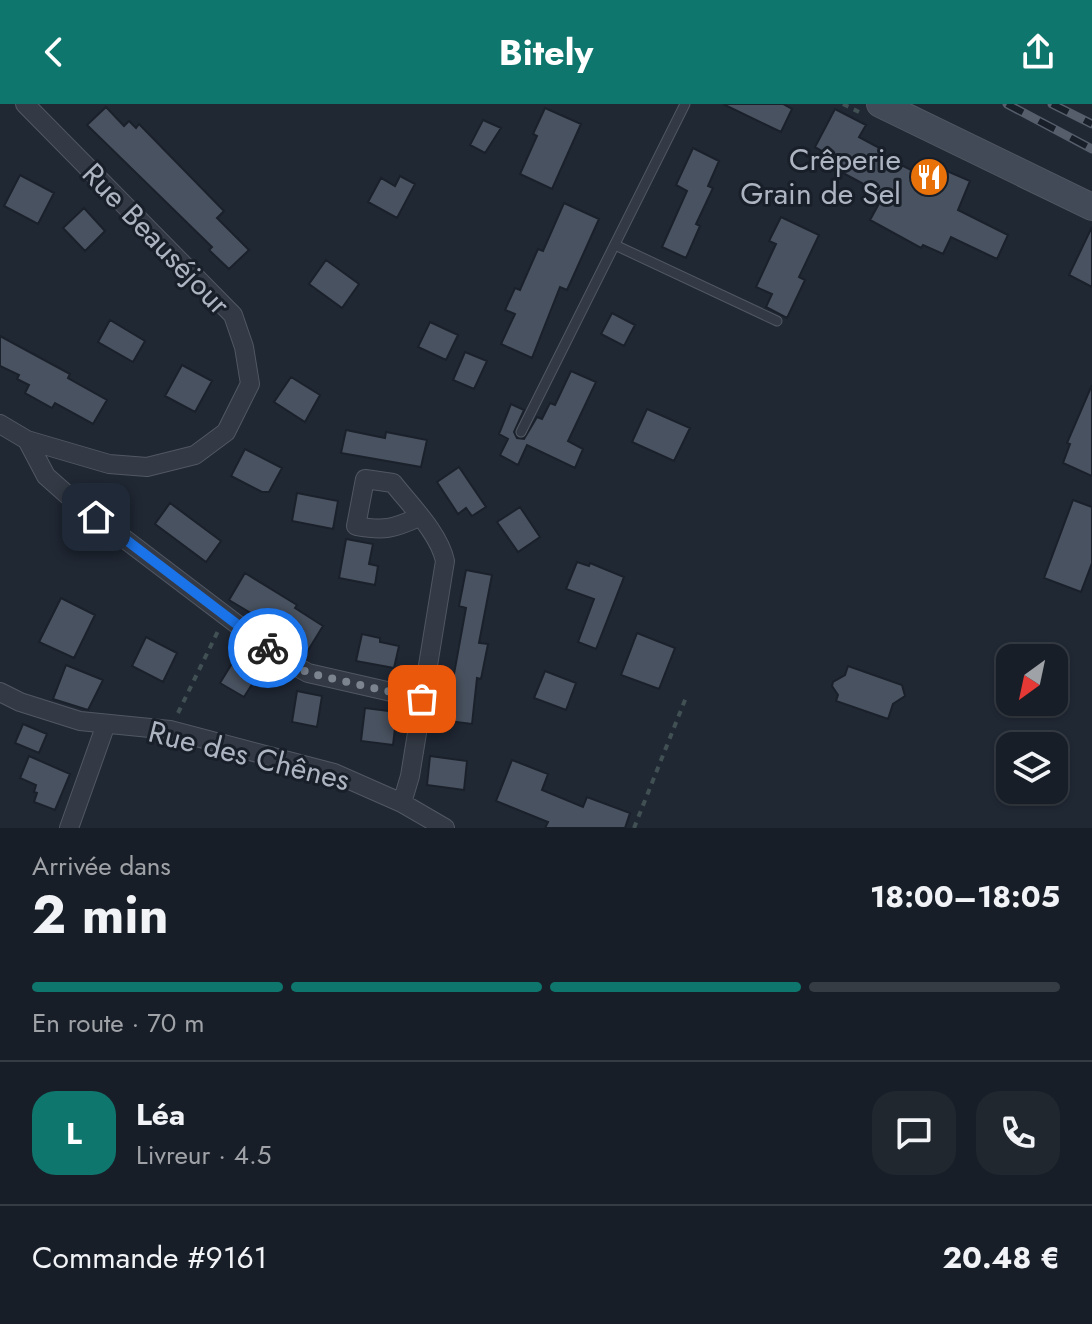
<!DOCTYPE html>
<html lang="fr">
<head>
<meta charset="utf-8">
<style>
	body { margin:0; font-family:Jost,sans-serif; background:#21272f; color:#f1f3f6; height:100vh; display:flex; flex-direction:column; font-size:30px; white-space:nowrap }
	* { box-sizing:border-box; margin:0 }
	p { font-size:26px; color:#9fa2a7 }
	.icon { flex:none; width:44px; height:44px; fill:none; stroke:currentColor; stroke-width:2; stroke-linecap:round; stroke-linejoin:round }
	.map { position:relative; height:724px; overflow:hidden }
	.panel { display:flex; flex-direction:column; background:#181e27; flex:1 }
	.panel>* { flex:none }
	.needle { width:52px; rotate:213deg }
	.fabs { position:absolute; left:996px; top:540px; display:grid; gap:16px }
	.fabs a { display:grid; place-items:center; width:72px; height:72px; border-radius:16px; background:#181e27; box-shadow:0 2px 6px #0004,0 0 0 2px #363c44; font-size:40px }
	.pin { position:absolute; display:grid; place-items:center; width:68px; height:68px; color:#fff; margin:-34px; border-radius:16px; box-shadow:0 4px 12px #0006 }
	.courier { position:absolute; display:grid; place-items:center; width:80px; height:80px; margin:-40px; border:6px solid #1a73e8; border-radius:50%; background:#fff; color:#222; box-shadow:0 2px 10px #0007 }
	.headline em { font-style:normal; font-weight:700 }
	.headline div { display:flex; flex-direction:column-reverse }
	.headline { display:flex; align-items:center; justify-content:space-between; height:136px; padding:0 32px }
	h1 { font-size:52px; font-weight:700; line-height:60px }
	.bar { display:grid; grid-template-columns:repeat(4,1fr); gap:12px 8px; align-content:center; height:96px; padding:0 32px }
	.bar i { height:10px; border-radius:6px; background:#363c44 }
	.bar .active { background:#0f766e }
	.bar p { grid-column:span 4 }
	.line { display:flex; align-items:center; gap:20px; padding:0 32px; border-top:2px solid #363c44 }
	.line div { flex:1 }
	.round { display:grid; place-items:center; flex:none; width:84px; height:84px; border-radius:24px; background:#21272f }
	header { display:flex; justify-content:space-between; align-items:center; height:104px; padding:0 32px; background:#0f766e; color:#fff; font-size:36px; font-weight:700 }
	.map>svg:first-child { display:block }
	.building { fill:#495260; stroke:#1b212b; stroke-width:2 }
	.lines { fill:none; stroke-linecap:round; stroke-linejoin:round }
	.lane-casing { stroke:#515863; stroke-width:11 }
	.street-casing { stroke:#515863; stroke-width:20 }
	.secondary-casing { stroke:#515863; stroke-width:28 }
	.path { stroke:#405053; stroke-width:4; stroke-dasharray:6 6; stroke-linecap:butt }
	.lane { stroke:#343a45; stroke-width:9 }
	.street { stroke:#343a45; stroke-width:18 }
	.secondary { stroke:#424957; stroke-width:26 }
	.rail-casing { stroke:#565e6c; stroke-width:9 }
	.rail { stroke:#191f29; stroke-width:6; stroke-dasharray:18; stroke-linecap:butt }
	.done { stroke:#7c8490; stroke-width:8; stroke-dasharray:0 14.4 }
	.route { stroke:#1a73e8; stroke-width:10 }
	.labels { text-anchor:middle; stroke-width:6; stroke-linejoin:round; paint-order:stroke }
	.poi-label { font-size:30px; fill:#aeb5c2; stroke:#191f29; text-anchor:end }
	.street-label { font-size:30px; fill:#aeb5c2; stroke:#191f29 }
</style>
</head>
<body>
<header><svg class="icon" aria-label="back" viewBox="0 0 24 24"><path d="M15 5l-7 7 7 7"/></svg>Bitely<svg class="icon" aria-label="share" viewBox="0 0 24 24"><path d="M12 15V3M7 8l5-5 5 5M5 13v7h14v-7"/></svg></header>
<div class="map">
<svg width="1092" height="724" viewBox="0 0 1092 724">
	<rect width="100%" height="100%" fill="#202834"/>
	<path class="building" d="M723 0H783L792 5 781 28Z
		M106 3 124 22 129 17 136 24 139 20 224 107 217 114 249 146 229 165 209 146 212 143 87 21Z
		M545 4 581 20 552 85 520 70 537 32 533 30Z
		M835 5 866 21 859 33 885 47 883 52 917 69 924 57 970 77 958 106 1008 131 997 155 951 133 943 150 923 141 921 144 870 116 881 96 866 88 869 83 830 62 834 54 815 43Z
		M483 16 501 24 485 49 470 41Z
		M693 44 719 57 708 82 713 84 696 120 700 122 686 154 662 143 687 87 676 81Z
		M20 71 54 89 38 120 4 102Z
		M400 72 415 80 397 114 368 98 381 74 395 82Z
		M564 99 599 115 567 186 560 183 532 254 501 240 515 210 505 206 515 184 520 186 538 145 543 147Z
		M84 104 105 127 85 147 63 124Z
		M781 113 819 131 799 173 805 176 787 214 766 203 772 190 756 183 776 140 769 137Z
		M1092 123V183L1069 171Z
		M326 156 359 180 342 204 309 180Z
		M612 209 635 221 624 242 601 230Z
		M110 216 145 237 133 258 98 238Z
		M430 218 458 231 446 256 418 243Z
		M0 232 70 270 68 274 107 296 93 320 55 299 52 304 25 289 29 281 17 275 19 271 0 262Z
		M465 248 487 257 474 285 453 276Z
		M182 261 212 277 195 308 165 292Z
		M571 267 596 278 568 337 583 345 575 364 527 341 518 361 500 351 508 335 499 330 511 300 524 306 514 328 517 334 524 335 537 313 542 315 550 299 555 301Z
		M291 273 320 291 305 318 274 298Z
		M1092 281V372L1063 359 1070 340 1067 339Z
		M647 305 690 324 674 357 632 338Z
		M346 326 385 334 386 328 427 336 421 363 341 349Z
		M245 345 282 364 269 388H262L231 372Z
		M459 363 486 403 472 412 466 404 458 410 437 378Z
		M297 389 338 397 333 425 292 417Z
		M1073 396 1092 403V459L1081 488 1044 474Z
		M170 399 221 437 206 458 155 420Z
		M520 403 540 433 518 448 497 418Z
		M346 435 373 440 369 460 378 462 375 481 339 474Z
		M577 458 589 462 590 459 624 473 596 545 578 538 594 495 566 485Z
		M466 466 492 471 479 539 488 540 481 575 477 574 472 620 440 616 444 580 452 581 466 504 459 502Z
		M245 469 297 501 295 504 323 522 307 548 277 534 281 527 229 496Z
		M61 494 95 511 74 554 39 538Z
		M637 529 675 544 659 585 621 571Z
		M362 530 380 534V538L399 542 394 564 356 557Z
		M146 533 177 549 163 578 132 562Z
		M239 548 263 563 244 593 220 579Z
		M66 561 103 576 88 606 53 595Z
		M848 562 902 581 905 592 893 600 888 615 836 597 838 591 832 582 833 578 845 571Z
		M545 567 576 579 566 606 534 594Z
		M297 587 322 592 317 623 292 618Z
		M365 604 397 608 393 641 361 637Z
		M23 620 47 630 39 649 15 639Z
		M29 652 70 670 55 706 34 698 37 689 34 688 36 681 20 674Z
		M430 652 467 657 464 686 427 681Z
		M512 656 548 670 542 686 583 703 587 693 630 709 625 724H545L548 718 496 697Z"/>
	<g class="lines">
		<defs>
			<path id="lane" d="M615 141 777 217
				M521 328 685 0"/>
			<path id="street" d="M0 320 27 336 109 360 147 363 195 351 226 328 250 280 244 243 233 211 25 0
				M27 336 46 372 72 395 284 556 308 569 422 595
				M0 588 20 598 80 617 170 626 334 669 402 699 445 724
				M402 699 410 672 445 457C439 429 411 402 393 379L365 375 356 422C384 427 393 425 419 413
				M69 724 106 620"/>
			<path id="secondary" d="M880 0 1092 103"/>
		</defs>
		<use href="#lane" class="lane-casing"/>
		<use href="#street" class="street-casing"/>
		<use href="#secondary" class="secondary-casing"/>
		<path class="path" d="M843 0 859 8
			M178 609 218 527
			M634 724 687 591"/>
		<use href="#lane" class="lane"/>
		<use href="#street" class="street"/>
		<use href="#secondary" class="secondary"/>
		<defs>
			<path id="rail" d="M1007 0 1092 45
				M1052 0 1092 20"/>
		</defs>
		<use href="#rail" class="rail-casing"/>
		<use href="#rail" class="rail"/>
	</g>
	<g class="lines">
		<path class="done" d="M268 544 308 569 422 595"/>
		<path class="route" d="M96 413 268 544"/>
	</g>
	<defs>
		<symbol id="restaurant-disc" viewBox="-11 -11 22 22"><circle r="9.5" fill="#e8710a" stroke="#191f29"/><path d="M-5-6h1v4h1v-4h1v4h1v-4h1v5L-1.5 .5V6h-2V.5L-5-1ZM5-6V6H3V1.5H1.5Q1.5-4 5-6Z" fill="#fff"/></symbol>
	</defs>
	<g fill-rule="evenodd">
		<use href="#restaurant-disc" x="907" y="51" width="44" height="44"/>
	</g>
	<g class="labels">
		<g class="poi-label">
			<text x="901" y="66">Crêperie<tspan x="901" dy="34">Grain de Sel</tspan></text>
		</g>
		<g class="street-label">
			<text transform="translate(156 135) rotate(46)" y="10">Rue Beauséjour</text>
			<text transform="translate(249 652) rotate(14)" y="10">Rue des Chênes</text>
		</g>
	</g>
</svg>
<div class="fabs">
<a><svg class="needle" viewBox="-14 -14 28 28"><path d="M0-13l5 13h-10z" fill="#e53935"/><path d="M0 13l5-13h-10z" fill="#9fa2a7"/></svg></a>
<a><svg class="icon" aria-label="layers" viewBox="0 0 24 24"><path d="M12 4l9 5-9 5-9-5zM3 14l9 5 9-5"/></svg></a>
</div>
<div class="pin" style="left:422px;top:595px;background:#ea580c"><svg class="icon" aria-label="bag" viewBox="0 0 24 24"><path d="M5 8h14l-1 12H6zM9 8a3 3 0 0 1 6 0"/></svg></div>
<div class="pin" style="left:96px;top:413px;background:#1f2937"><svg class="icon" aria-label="home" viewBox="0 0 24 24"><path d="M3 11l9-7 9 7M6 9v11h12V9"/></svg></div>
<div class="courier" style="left:268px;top:544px"><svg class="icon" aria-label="bike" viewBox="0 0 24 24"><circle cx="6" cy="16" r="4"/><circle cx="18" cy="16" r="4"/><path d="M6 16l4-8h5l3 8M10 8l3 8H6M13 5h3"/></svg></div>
</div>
<section class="panel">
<div class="headline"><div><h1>2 min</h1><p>Arrivée dans</p></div><em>18:00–18:05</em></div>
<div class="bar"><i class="active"></i><i class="active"></i><i class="active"></i><i></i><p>En route · 70 m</p></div>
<div class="line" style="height:144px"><b class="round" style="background:#0f766e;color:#fff">L</b><div><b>Léa</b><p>Livreur · 4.5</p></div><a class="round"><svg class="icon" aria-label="chat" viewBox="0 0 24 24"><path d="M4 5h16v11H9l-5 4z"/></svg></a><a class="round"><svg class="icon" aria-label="phone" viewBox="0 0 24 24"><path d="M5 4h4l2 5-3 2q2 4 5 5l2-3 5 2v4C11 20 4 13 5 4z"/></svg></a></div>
<div class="line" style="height:104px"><div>Commande #9161</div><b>20.48 €</b></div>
</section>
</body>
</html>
